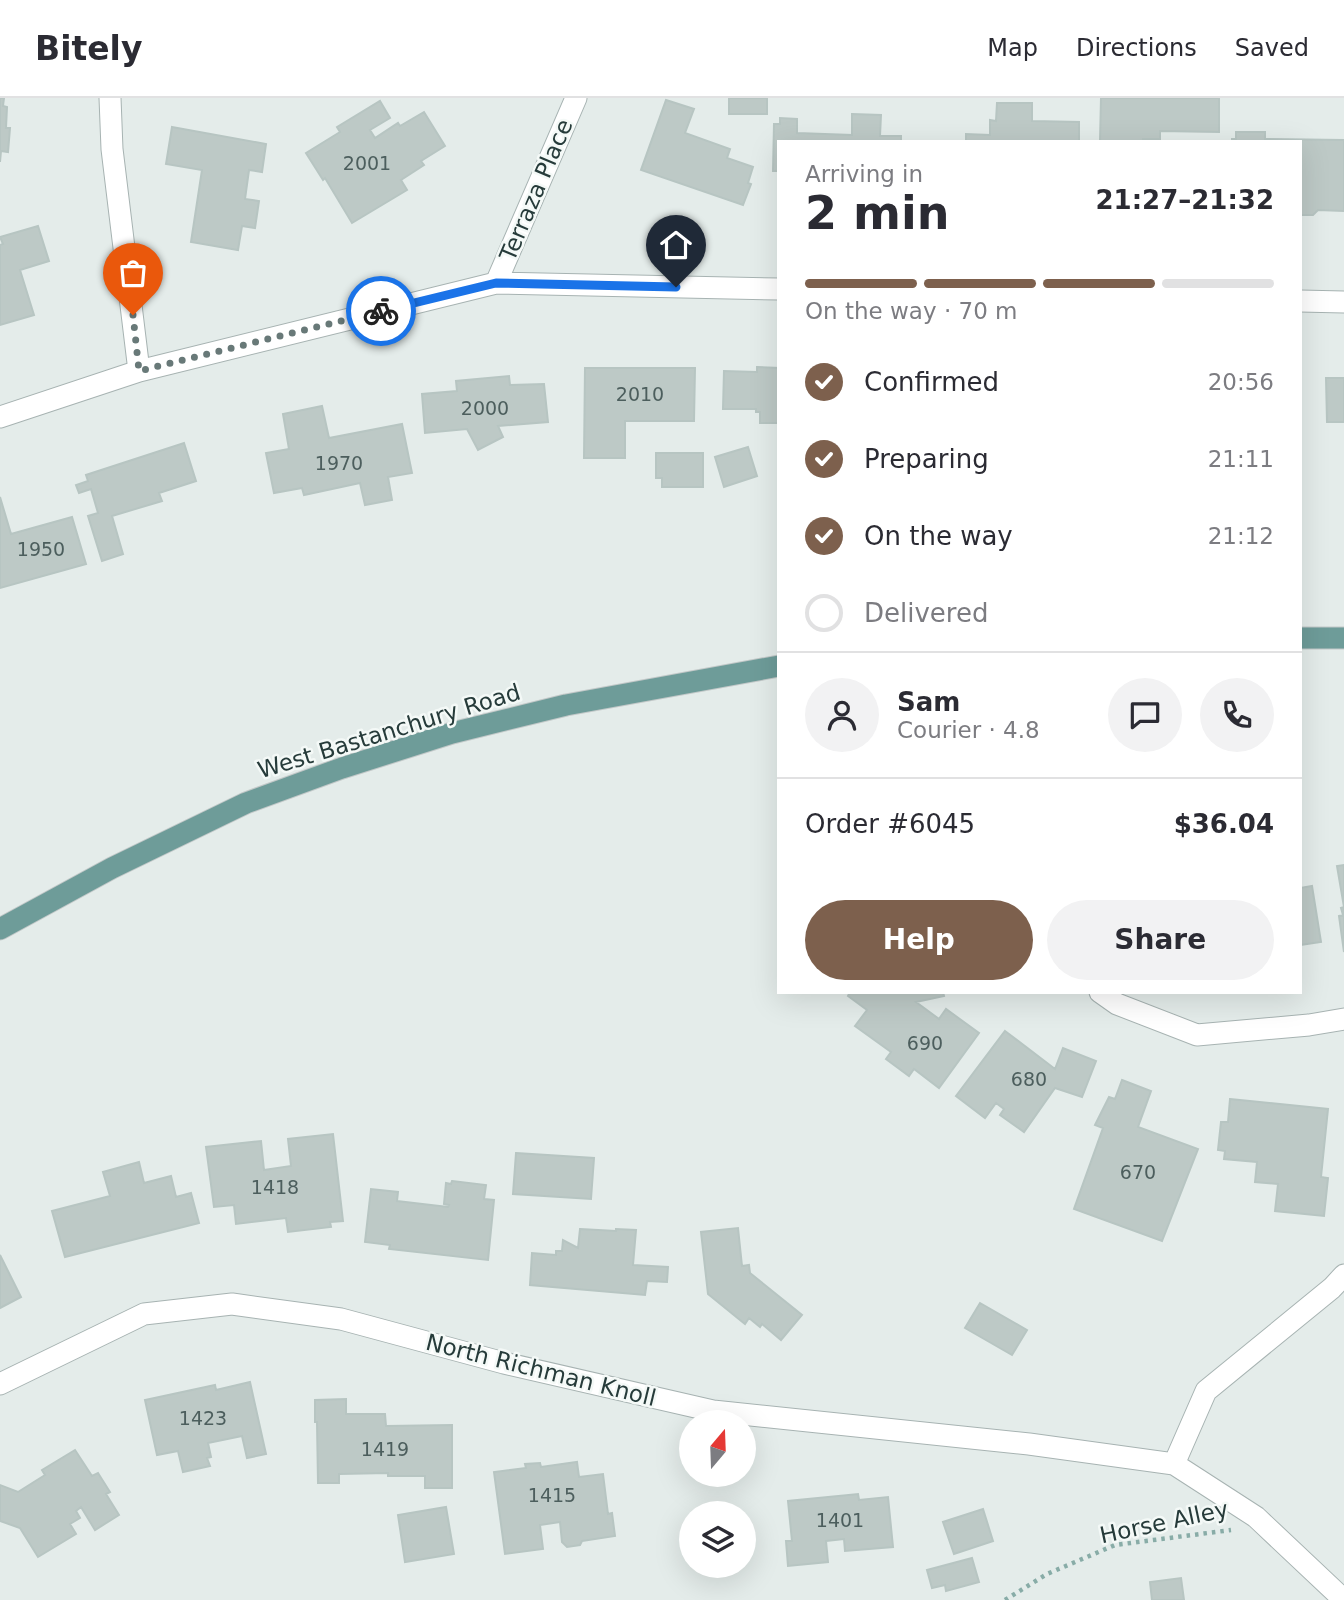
<!DOCTYPE html>
<html lang="en">
<head>
<meta charset="utf-8">
<style>
	body { margin:0; font-family:"DejaVu Sans",sans-serif; background:#f2f2f3; color:#2b2b33; height:100vh; display:flex; flex-direction:column; font-size:26px; white-space:nowrap }
	* { box-sizing:border-box; margin:0 }
	p { font-size:23px; color:#7c7c81 }
	.icon { flex:none; width:38px; height:38px; fill:none; stroke:currentColor; stroke-width:2; stroke-linecap:round; stroke-linejoin:round }
	.map { position:relative; flex:1; overflow:hidden }
	.side { position:absolute; left:777px; top:42px; width:525px; height:854px; display:flex; flex-direction:column; background:#fff; border-radius:0px; box-shadow:0 7px 28px #0002 }
	.side>* { flex:none }
	.needle { width:46px; rotate:19deg }
	.controls { position:absolute; left:679px; top:1312px; display:grid; gap:14px }
	.controls a { display:grid; place-items:center; width:77px; height:77px; border-radius:50%; background:#fff; box-shadow:0 7px 28px #0002; font-size:35px }
	.pin { position:absolute; display:grid; place-items:center; width:60px; height:60px; color:#fff; margin:-72px -30px; border-radius:50% 50% 50% 0; rotate:-45deg; box-shadow:0 0 7px #0007 }
	.pin .icon { rotate:45deg }
	.courier { position:absolute; display:grid; place-items:center; width:70px; height:70px; margin:-35px; border:5px solid #1a73e8; border-radius:50%; background:#fff; color:#222; box-shadow:0 2px 9px #0007 }
	.head em { font-style:normal; font-weight:800 }
	.head div { display:flex; flex-direction:column-reverse }
	.head { display:flex; align-items:center; justify-content:space-between; height:119px; padding:0 28px }
	h1 { font-size:46px; font-weight:800; line-height:52px }
	.bar { display:grid; grid-template-columns:repeat(4,1fr); gap:10px 7px; align-content:center; height:84px; padding:0 28px }
	.bar i { height:9px; border-radius:5px; background:#e1e1e2 }
	.bar .active { background:#7d604d }
	.bar p { grid-column:span 4 }
	.line { display:flex; align-items:center; gap:18px; padding:0 28px; border-top:2px solid #e1e1e2 }
	.line div { flex:1 }
	.round { display:grid; place-items:center; flex:none; width:74px; height:74px; border-radius:37px; background:#f2f2f3 }
	ol { padding:0 28px; list-style:none }
	li { display:flex; align-items:center; gap:21px; height:77px }
	li p { margin-inline-start:auto }
	li .icon { padding:7px; border-radius:50%; background:#7d604d; color:#fff; stroke-width:4 }
	li:last-child { color:#7c7c81 }
	li i { width:38px; height:38px; border:4px solid #e1e1e2; border-radius:50% }
	.button { display:flex; gap:14px; margin-top:auto; padding:14px 28px }
	.button a { flex:1; height:80px; border-radius:42px; background:#7d604d; color:#fff; font-size:28px; font-weight:800; line-height:80px; text-align:center }
	.button a+a { background:#f2f2f3; color:#2b2b33 }
	header { display:flex; align-items:center; gap:42px; box-sizing:border-box; height:98px; padding:0 35px; background:#fff; border-bottom:2px solid #e1e1e2 }
	header strong { font-size:33px }
	nav { display:flex; gap:38px; margin-inline-start:auto; font-size:24px }
	.map>svg:first-child { display:block }
	.building { fill:#bdc9c6; stroke:#b7c5c2; stroke-width:2 }
	.lines { fill:none; stroke-linecap:round; stroke-linejoin:round }
	.street-casing { stroke:#a7b3b2; stroke-width:23 }
	.primary-casing { stroke:#c2c8c8; stroke-width:23 }
	.path { stroke:#88aca7; stroke-width:4.5; stroke-dasharray:3.5 5; stroke-linecap:butt }
	.street { stroke:#fff; stroke-width:21 }
	.primary { stroke:#6e9c99; stroke-width:21 }
	.done { stroke:#687978; stroke-width:7; stroke-dasharray:0 12.6 }
	.route { stroke:#1a73e8; stroke-width:9 }
	.labels { text-anchor:middle; stroke-width:5; stroke-linejoin:round; paint-order:stroke }
	.number-label { font-size:19px; fill:#4c5e5d }
	.street-label { font-size:23px; fill:#263b3a; stroke:#f4f9f7 }
</style>
</head>
<body>
<header>
<strong>Bitely</strong>
<nav><a>Map</a><a>Directions</a><a>Saved</a></nav>
</header>
<div class="map">
<svg width="1344" height="1502" viewBox="0 0 1344 1502">
	<rect width="100%" height="100%" fill="#e4ecea"/>
	<path class="building" d="M0 0H4L3 8 7 9 6 30H10L8 54 1 53 0 64Z
		M729 0H767V16H729Z
		M1101 0H1219V34L1160 33V41H1143V44H1100Z
		M666 2 694 11 685 35 730 51 727 60 753 69 748 85 751 86 743 107 641 72Z
		M380 3 390 20 370 32 375 40 398 25 400 28 424 14 445 48 421 63 424 67 401 82 407 92 352 125 325 80 323 82 306 55 340 34 337 29Z
		M997 5H1032V23L1079 24V44H966V36L990 37V22L996 23Z
		M852 16 881 17 880 38H901V44H779V73H773L774 26H780V20L797 21V35L852 37Z
		M172 29 266 46 262 74 249 72 245 101 259 103 255 130 242 128 238 152 191 144 202 72 166 66Z
		M1236 34H1265V41L1344 42V113L1318 112 1313 117H1300V44H1232V41H1236Z
		M38 128 49 163 20 172 34 217 0 227V147L3 146 0 139Z
		M757 269 779 270V325H760V314H756V311H723L724 273 757 274Z
		M585 270H695L694 323H625V360H584Z
		M509 278 510 287 544 286 548 324 498 328 503 339 478 352 467 331 425 335 422 296 457 293 456 283Z
		M1326 280H1344V324H1327Z
		M322 308 329 340 402 326 412 375 388 379 392 402 365 407 360 385 304 397 302 390 274 395 266 355 289 351 283 316Z
		M184 345 196 383 159 395 162 403 112 418 123 456 102 463 88 418 98 415 91 391 79 395 76 387 88 383 86 377Z
		M748 349 757 378 724 389 715 359Z
		M656 355H703V389H662V380H656Z
		M0 399 11 436 72 419 86 466 0 490Z
		M1344 767V854L1339 818 1343 817 1341 810 1344 809 1337 768Z
		M1312 788 1321 844 1300 847V790Z
		M850 894H943L944 898 916 904 939 921 946 911 979 935 939 990 914 971 909 978 886 961 891 954 855 928 867 912 848 898Z
		M1005 933 1055 971 1063 950 1096 963 1082 999 1055 990 1024 1034 1000 1017 1004 1011 996 1005 985 1020 956 998Z
		M1122 982 1151 993 1138 1029 1198 1051 1162 1143 1074 1111 1103 1030 1095 1027 1109 999 1115 1001Z
		M1230 1001 1328 1011 1321 1079 1328 1080 1324 1118 1275 1113 1278 1086 1255 1084 1257 1064 1224 1061 1225 1053 1218 1052 1221 1024H1228Z
		M333 1036 343 1123 330 1124 331 1129 288 1134 286 1120 236 1126 234 1107 214 1109 206 1049 261 1043 264 1072 291 1068 288 1041Z
		M516 1055 594 1060 591 1101 513 1096Z
		M139 1064 144 1085 171 1078 176 1099 191 1095 199 1125 65 1159 52 1113 110 1098 103 1074Z
		M452 1083 486 1087 484 1101 494 1102 488 1162 389 1151 390 1147 365 1144 371 1091 398 1094 397 1103 448 1109 449 1107 444 1106 446 1085 451 1086Z
		M738 1130 742 1168 749 1167 750 1175 802 1217 781 1242 762 1226 760 1229 749 1220 745 1226 708 1196 701 1134Z
		M580 1131 616 1133V1131L636 1132 633 1167 668 1169 667 1184 647 1183 645 1197 530 1187 532 1155 556 1157V1153H562L563 1142 578 1150Z
		M0 1157 21 1199 0 1210Z
		M980 1205 1027 1232 1012 1257 965 1230Z
		M250 1284 266 1356 247 1360 242 1338 208 1345 211 1359 207 1360 210 1368 183 1374 178 1353 157 1357 145 1302 215 1287 216 1292Z
		M346 1301V1316H385L386 1328 452 1327V1390H425V1378H388V1375L339 1376V1385H318L317 1324H315V1302Z
		M75 1352 92 1378 98 1375 110 1394 106 1396 119 1417 95 1432 81 1409 76 1413 80 1420 70 1426 76 1436 38 1459 20 1430 0 1423V1387L18 1394 45 1377 42 1372Z
		M577 1364 579 1379 603 1376 608 1416 612 1415 615 1438 582 1443 580 1447 567 1449 562 1444 560 1424 540 1427 543 1451 505 1456 494 1374 526 1370 525 1366 540 1365 541 1369Z
		M858 1396 859 1402 888 1399 893 1449 845 1453 844 1441 826 1443 828 1464 788 1468 786 1443H792L788 1403Z
		M446 1409 454 1456 405 1464 398 1417Z
		M983 1411 993 1443 954 1456 943 1424Z
		M972 1460 979 1484 946 1493 945 1487 932 1490 927 1472Z
		M1181 1480 1184 1502H1152L1150 1484Z"/>
	<g class="lines">
		<defs>
			<path id="street" d="M110 0 112 51 139 273
				M496 185 576 0
				M1300 203 1344 204
				M0 319 139 273 496 185 779 191
				M1100 894 1117 906 1197 937 1309 927 1344 921
				M0 1286 144 1216 232 1206 341 1221 504 1265 713 1313 1029 1346 1174 1366 1256 1419 1344 1502
				M1174 1366 1206 1293 1332 1190 1344 1177"/>
			<path id="primary" d="M1300 540H1344
				M0 831 112 770 246 705 342 670 452 635 566 607 779 568"/>
		</defs>
		<use href="#street" class="street-casing"/>
		<use href="#primary" class="primary-casing"/>
		<path class="path" d="M1005 1502 1047 1476 1115 1447 1231 1432"/>
		<use href="#street" class="street"/>
		<use href="#primary" class="primary"/>
	</g>
	<g class="lines">
		<path class="done" d="M133 217 139 273 381 213"/>
		<path class="route" d="M381 213 496 185 676 189"/>
	</g>
	<g class="labels">
		<g class="number-label">
			<text x="367" y="72">2001</text>
			<text x="640" y="303">2010</text>
			<text x="485" y="317">2000</text>
			<text x="339" y="372">1970</text>
			<text x="41" y="458">1950</text>
			<text x="925" y="952">690</text>
			<text x="1029" y="988">680</text>
			<text x="1138" y="1081">670</text>
			<text x="275" y="1096">1418</text>
			<text x="203" y="1327">1423</text>
			<text x="385" y="1358">1419</text>
			<text x="552" y="1404">1415</text>
			<text x="840" y="1429">1401</text>
		</g>
		<g class="street-label">
			<text transform="translate(536 92) rotate(-67)" y="8">Terraza Place</text>
			<text transform="translate(389 633) rotate(-17)" y="8">West Bastanchury Road</text>
			<text transform="translate(541 1272) rotate(14)" y="8">North Richman Knoll</text>
			<text transform="translate(1164 1424) rotate(-12)" y="8">Horse Alley</text>
		</g>
	</g>
</svg>
<div class="controls">
<a><svg class="needle" viewBox="-14 -14 28 28"><path d="M0-13l5 13h-10z" fill="#e53935"/><path d="M0 13l5-13h-10z" fill="#7c7c81"/></svg></a>
<a><svg class="icon" aria-label="layers" viewBox="0 0 24 24"><path d="M12 4l9 5-9 5-9-5zM3 14l9 5 9-5"/></svg></a>
</div>
<div class="pin" style="left:133px;top:217px;background:#ea580c"><svg class="icon" aria-label="bag" viewBox="0 0 24 24"><path d="M5 8h14l-1 12H6zM9 8a3 3 0 0 1 6 0"/></svg></div>
<div class="pin" style="left:676px;top:189px;background:#1f2937"><svg class="icon" aria-label="home" viewBox="0 0 24 24"><path d="M3 11l9-7 9 7M6 9v11h12V9"/></svg></div>
<div class="courier" style="left:381px;top:213px"><svg class="icon" aria-label="bike" viewBox="0 0 24 24"><circle cx="6" cy="16" r="4"/><circle cx="18" cy="16" r="4"/><path d="M6 16l4-8h5l3 8M10 8l3 8H6M13 5h3"/></svg></div>
<section class="side">
<div class="head"><div><h1>2 min</h1><p>Arriving in</p></div><em>21:27–21:32</em></div>
<div class="bar"><i class="active"></i><i class="active"></i><i class="active"></i><i></i><p>On the way · 70 m</p></div>
<ol>
<li><svg class="icon" aria-label="check" viewBox="0 0 24 24"><path d="M5 12l5 5 9-10"/></svg>Confirmed<p>20:56</p></li>
<li><svg class="icon" aria-label="check" viewBox="0 0 24 24"><path d="M5 12l5 5 9-10"/></svg>Preparing<p>21:11</p></li>
<li><svg class="icon" aria-label="check" viewBox="0 0 24 24"><path d="M5 12l5 5 9-10"/></svg>On the way<p>21:12</p></li>
<li><i></i>Delivered</li>
</ol>
<div class="line" style="height:126px"><a class="round"><svg class="icon" aria-label="person" viewBox="0 0 24 24"><circle cx="12" cy="8" r="4"/><path d="M4 21q1-7 8-7t8 7"/></svg></a><div><b>Sam</b><p>Courier · 4.8</p></div><a class="round"><svg class="icon" aria-label="chat" viewBox="0 0 24 24"><path d="M4 5h16v11H9l-5 4z"/></svg></a><a class="round"><svg class="icon" aria-label="phone" viewBox="0 0 24 24"><path d="M5 4h4l2 5-3 2q2 4 5 5l2-3 5 2v4C11 20 4 13 5 4z"/></svg></a></div>
<div class="line" style="height:91px"><div>Order #6045</div><b>$36.04</b></div>
<div class="button"><a>Help</a><a>Share</a></div>
</section>
</div>
</body>
</html>
